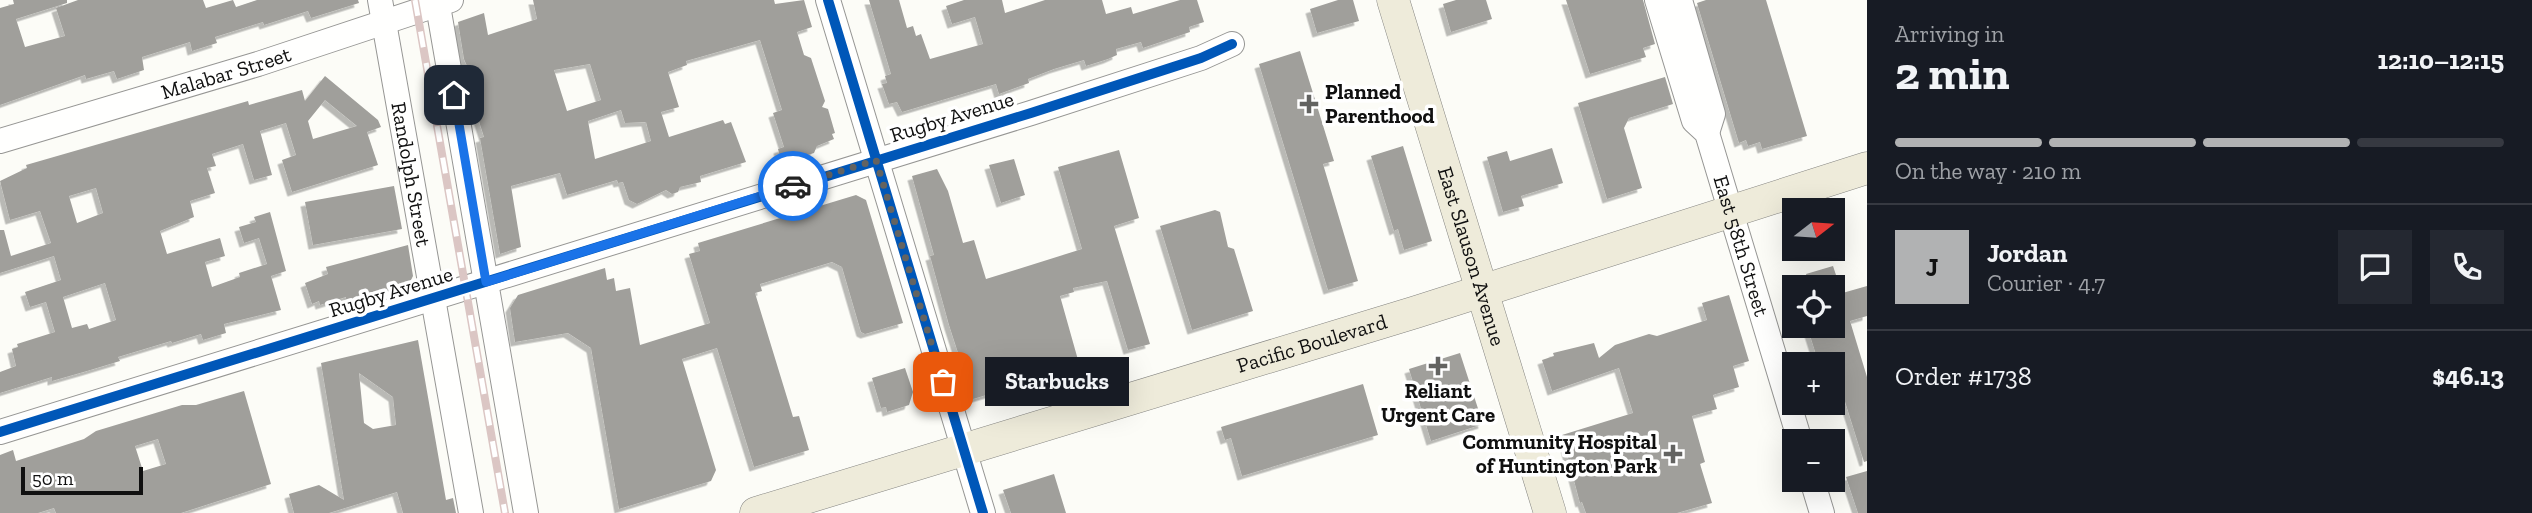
<!DOCTYPE html>
<html lang="en">
<head>
<meta charset="utf-8">
<style>
	body { margin:0; font-family:"Zilla Slab",serif; background:#242831; color:#f1f3f6; height:100vh; display:flex; flex-direction:column; font-size:26px; white-space:nowrap }
	* { box-sizing:border-box; margin:0 }
	p { font-size:23px; color:#9ea1a6 }
	.icon { flex:none; width:38px; height:38px; fill:none; stroke:currentColor; stroke-width:2; stroke-linecap:round; stroke-linejoin:round }
	.map { position:relative; flex:1; overflow:hidden }
	.details { display:flex; flex-direction:column; background:#171b24; width:665px }
	.details>* { flex:none }
	.needle { width:46px; rotate:73deg }
	.fabs { position:absolute; left:1782px; top:198px; display:grid; gap:14px }
	.fabs a { display:grid; place-items:center; width:63px; height:63px; border-radius:0px; background:#171b24; box-shadow:0 7px 28px #0002; font-size:35px }
	.scale { position:absolute; left:21px; bottom:18px; width:122px; box-sizing:border-box; padding-left:7px; border:4px solid #101010; border-top:0; font-size:19px; line-height:24px; white-space:nowrap; color:#101010; -webkit-text-stroke:5px #fff; paint-order:stroke }
	.pin { position:absolute; display:grid; place-items:center; width:60px; height:60px; color:#fff; margin:-30px; border-radius:14px; box-shadow:0 4px 10px #0006 }
	.courier { position:absolute; display:grid; place-items:center; width:70px; height:70px; margin:-35px; border:5px solid #1a73e8; border-radius:50%; background:#fff; color:#222; box-shadow:0 2px 9px #0007 }
	.bubble { position:absolute; height:49px; border-radius:0px; background:#171b24; box-shadow:0 7px 28px #0002; font-size:23px; font-weight:800; line-height:49px; text-align:center }
	.headline em { font-style:normal; font-weight:800 }
	.headline div { display:flex; flex-direction:column-reverse }
	.headline { display:flex; align-items:center; justify-content:space-between; height:119px; padding:0 28px }
	h1 { font-size:46px; font-weight:800; line-height:52px }
	.bar { display:grid; grid-template-columns:repeat(4,1fr); gap:10px 7px; align-content:center; height:84px; padding:0 28px }
	.bar i { height:9px; border-radius:5px; background:#363941 }
	.bar .on { background:#b1b2b3 }
	.bar p { grid-column:span 4 }
	.line { display:flex; align-items:center; gap:18px; padding:0 28px; border-top:2px solid #363941 }
	.line div { flex:1 }
	.round { display:grid; place-items:center; flex:none; width:74px; height:74px; border-radius:0px; background:#242831 }
	main { display:flex; flex:1; min-height:0 }
	.map>svg:first-child { display:block }
	.building { fill:#a09f9b; fill-rule:evenodd; filter:url(#shadow) }
	.lines { fill:none; stroke-linecap:round; stroke-linejoin:round }
	.minor-casing { stroke:#969694; stroke-width:26 }
	.major-casing { stroke:#848481; stroke-width:33 }
	.minor { stroke:#fffffe; stroke-width:24 }
	.major { stroke:#eeebda; stroke-width:32 }
	.rail-casing { stroke:#dbc6c4; stroke-width:8 }
	.rail { stroke:#fff; stroke-width:5; stroke-dasharray:16; stroke-linecap:butt }
	.cycleway-casing { stroke:#fff; stroke-width:15 }
	.cycleway { stroke:#0057b8; stroke-width:10 }
	.done { stroke:#636361; stroke-width:7; stroke-dasharray:0 12.6 }
	.route { stroke:#1a73e8; stroke-width:9 }
	.poi-dot { fill:#636361; stroke:#fff; stroke-width:2.5 }
	.labels { text-anchor:middle; stroke-width:7; stroke-linejoin:round; paint-order:stroke }
	.street-label { font-size:21px; fill:#101010; stroke:#fff }
	.poi-label { font-size:21px; font-weight:bold; fill:#101010; stroke:#fff; text-anchor:start }
</style>
</head>
<body>
<main>
<div class="map">
<svg width="1867" height="513" viewBox="0 0 1867 513">
	<defs>
		<filter id="shadow"><feDropShadow dx="-4.5" dy="4.5" stdDeviation="0" flood-color="#0004"/></filter>
	</defs>
	<rect width="100%" height="100%" fill="#fcfcf7"/>
	<path class="building" d="M13 0H67V3L16 19 25 47 65 36 56 8 78 0H203L206 8 233 0 236 7 257 0H358L359 3 311 18 308 11 264 25 263 22 215 37 217 43 192 51 190 42 142 57 144 70 117 79 114 71 86 79 85 75 0 105V8L14 4Z
		M533 0H774L775 4 804 0 812 27 797 32 804 55 811 58 825 101 822 107 828 109 835 133 832 134 834 139 817 146 814 153 782 163 778 149 784 147 773 113 782 110 760 40 686 61 687 65 668 72 679 107 661 112 669 137 723 120 725 124 731 122 746 162 700 176 701 182 680 187 678 192 672 194 666 190 637 204 629 200 623 182 618 183 617 180 567 195 560 173 511 186 521 247 500 254 480 138 484 137 472 99 476 98 474 82 464 59 458 22 484 13 488 35 537 19ZM590 64 601 100 567 111 554 70ZM621 110 625 123 646 122 651 141 595 159 588 121Z
		M869 0H899L907 28 913 26 916 36 921 34 930 59 983 44 975 17 952 24 946 6 964 0H1002L1005 13 1045 0H1102L1106 14 1131 7 1133 14 1180 0H1197L1204 22 1189 27 1190 32 1143 48 1141 42 1116 49 1117 55 1108 59 1086 66 1084 60 1054 69 1028 79 1029 83 999 94 996 84 902 112 897 102 889 104 882 84 887 83 885 76 891 74Z
		M1338 0H1353L1359 21 1317 33 1310 9Z
		M1456 0H1486L1492 19 1451 32 1443 4Z
		M1566 0H1643L1655 44 1643 48 1646 57 1590 74Z
		M1706 0H1766L1807 136 1762 149 1760 142 1748 146 1746 140 1739 143 1697 3Z
		M1300 51 1334 161 1323 164 1358 281 1328 290 1259 64Z
		M325 76 378 120 381 127 367 132 378 165 292 192 282 160 296 155 286 123 260 131 272 175 254 180 243 144 212 154 216 166 207 168 215 193 190 201 194 217 160 231 167 254 220 238 225 256 205 262 212 287 240 277 239 273 267 264 259 238 244 243 239 227 256 222 254 217 270 212 286 271 271 276 281 310 224 324 226 333 203 340 201 334 172 343 171 341 118 357 120 361 87 371 52 381V377L0 393V372L16 366 12 349 18 347 17 344 55 332 46 302 30 307 25 292 61 280 54 256 0 273V230H4L11 256 51 243 40 211 10 220 0 181 27 168 26 165 248 101 249 105 302 90 305 101ZM325 100 357 126 313 139 308 121ZM96 188 103 213 77 223 69 196ZM105 283 116 320 89 329 87 324 72 328 63 297Z
		M1665 77 1673 104 1629 118 1624 128 1642 188 1607 199 1578 103Z
		M1403 146 1432 241 1404 250 1398 229 1394 231 1371 156Z
		M1552 148 1563 183 1521 196 1524 206 1503 212 1487 157 1507 151 1510 161Z
		M1119 150 1139 218 1114 226 1150 344 1128 350 1107 281 1073 288 1074 292 1060 296 1080 367 973 399 949 325 930 256 934 255 912 176 937 169 948 191 963 243 974 240 986 279 1082 249 1058 167Z
		M1014 159 1025 195 1001 203 989 165Z
		M394 186 402 229 313 245 305 202Z
		M856 195 866 200 903 323 865 334 861 332 842 267 832 262 760 284 762 291 755 293 793 417 799 416 809 450 754 467 717 348 682 359 716 470 711 481 619 509 591 348 568 333 515 342 510 308 518 295 605 268 607 280 614 278 616 291 630 288 640 345 710 323 689 254 700 251 698 243Z
		M1215 210 1220 212 1228 247 1234 249 1253 311 1192 330 1160 226Z
		M408 245 413 276 410 282 346 301V297L320 305 319 301 312 304 305 283 328 274 326 267Z
		M1833 266 1840 287H1810L1806 274Z
		M1867 286V316L1850 321 1867 377V461L1864 462 1842 392 1832 395V364H1819L1807 326H1832V296Z
		M1729 295 1749 361 1733 366 1739 387 1713 395 1717 409 1692 416 1705 462 1700 464 1712 503 1677 513H1586L1582 502 1580 503 1562 435 1633 413 1619 368 1552 391 1542 360 1554 356 1553 353 1594 343 1599 358 1615 345 1649 334 1657 336 1707 320 1702 303Z
		M418 340 446 500 453 498 456 513H403L397 492 329 513H294L289 494 319 485 344 500 321 363ZM359 373 393 397 396 425 373 429 364 423Z
		M1460 353 1483 424 1431 441 1409 369Z
		M905 368 913 392 909 405 887 412 886 407 881 408 872 378Z
		M1363 384 1378 435 1242 476 1231 438 1225 440 1221 427Z
		M244 391 271 484 181 513H56L54 508 38 513H0V455L13 450 16 461 84 439 96 431 182 405H196ZM158 439 166 464 143 471 135 446Z
		M1867 471V513H1858L1846 477Z
		M1054 474 1066 513H1011L1003 490Z"/>
	<g class="lines">
		<defs>
			<g id="minor">
				<path id="s1" d="M380 0 471 513"/>
				<path d="M437 0 526 513"/>
				<path d="M828 0 983 513"/>
				<path id="s2" d="M1657 0 1694 121 1707 133 1800 441"/>
				<path d="M1680 0 1713 114 1707 133"/>
				<path id="s3" d="M0 141 258 64 451 0"/>
				<path d="M0 432 1031 113 1201 58 1232 44"/>
				<path d="M1812 480 1822 513"/>
			</g>
			<g id="major">
				<path id="s4" d="M1393 0 1550 513"/>
				<path id="s5" d="M756 513 1416 312 1867 168"/>
			</g>
		</defs>
		<use href="#minor" class="minor-casing"/>
		<use href="#major" class="major-casing"/>
		<use href="#minor" class="minor"/>
		<use href="#major" class="major"/>
		<defs>
			<path id="rail" d="M415 0 505 513"/>
		</defs>
		<use href="#rail" class="rail-casing"/>
		<use href="#rail" class="rail"/>
		<defs>
			<path id="cycleway" d="M828 0 983 513
				M0 432 1031 113 1201 58 1232 44"/>
		</defs>
		<use href="#cycleway" class="cycleway-casing"/>
		<use href="#cycleway" class="cycleway"/>
	</g>
	<g class="lines">
		<path class="done" d="M793 186 876 160 943 382"/>
		<path class="route" d="M454 95 486 282 793 186"/>
	</g>
	<g class="poi-dot">
		<path d="M1305.5 93.5h7v7h7v7h-7v7h-7v-7h-7v-7h7z"/>
		<path d="M1434.5 355.5h7v7h7v7h-7v7h-7v-7h-7v-7h7z"/>
		<path d="M1669.5 443.5h7v7h7v7h-7v7h-7v-7h-7v-7h7z"/>
	</g>
	<g class="labels">
		<g class="street-label">
			<text dy="7" stroke="none"><textPath href="#s3" startOffset="236">Malabar Street</textPath></text>
			<text transform="translate(952 117) rotate(-17)" y="7">Rugby Avenue</text>
			<text dy="7" stroke="none"><textPath href="#s1" startOffset="177">Randolph Street</textPath></text>
			<text dy="7" stroke="none"><textPath href="#s2" startOffset="262">East 58th Street</textPath></text>
			<text dy="7" stroke="none"><textPath href="#s4" startOffset="268">East Slauson Avenue</textPath></text>
			<text transform="translate(391 292) rotate(-17)" y="7">Rugby Avenue</text>
			<text dy="7" stroke="none"><textPath href="#s5" startOffset="581">Pacific Boulevard</textPath></text>
		</g>
		<g class="poi-label">
			<text x="1325" y="99">Planned<tspan x="1325" dy="24">Parenthood</tspan></text>
			<text x="1438" y="398" text-anchor="middle">Reliant<tspan x="1438" dy="24">Urgent Care</tspan></text>
			<text x="1657" y="449" text-anchor="end">Community Hospital<tspan x="1657" dy="24">of Huntington Park</tspan></text>
		</g>
	</g>
</svg>
<div class="fabs">
<a><svg class="needle" viewBox="-14 -14 28 28"><path d="M0-13l5 13h-10z" fill="#e53935"/><path d="M0 13l5-13h-10z" fill="#9ea1a6"/></svg></a>
<a><svg class="icon" aria-label="locate" viewBox="0 0 24 24"><circle cx="12" cy="12" r="6"/><path d="M12 2v4M12 18v4M2 12h4M18 12h4"/></svg></a>
<a>+</a>
<a>−</a>
</div>
<div class="scale">50 m</div>
<div class="pin" style="left:943px;top:382px;background:#ea580c"><svg class="icon" aria-label="bag" viewBox="0 0 24 24"><path d="M5 8h14l-1 12H6zM9 8a3 3 0 0 1 6 0"/></svg></div>
<div class="pin" style="left:454px;top:95px;background:#1f2937"><svg class="icon" aria-label="home" viewBox="0 0 24 24"><path d="M3 11l9-7 9 7M6 9v11h12V9"/></svg></div>
<div class="courier" style="left:793px;top:186px"><svg class="icon" aria-label="car" viewBox="0 0 24 24"><path d="M5 17H2v-5l4-1 3-4h7l3 4 3 1v5h-3M9 17h6M6 11h13"/><circle cx="7" cy="17" r="2"/><circle cx="17" cy="17" r="2"/></svg></div>
<div class="bubble" style="left:985px;top:357px;width:144px">Starbucks</div>
</div>
<section class="details">
<div class="headline"><div><h1>2 min</h1><p>Arriving in</p></div><em>12:10–12:15</em></div>
<div class="bar"><i class="on"></i><i class="on"></i><i class="on"></i><i></i><p>On the way · 210 m</p></div>
<div class="line" style="height:126px"><b class="round" style="background:#b1b2b3;color:#111">J</b><div><b>Jordan</b><p>Courier · 4.7</p></div><a class="round"><svg class="icon" aria-label="chat" viewBox="0 0 24 24"><path d="M4 5h16v11H9l-5 4z"/></svg></a><a class="round"><svg class="icon" aria-label="phone" viewBox="0 0 24 24"><path d="M5 4h4l2 5-3 2q2 4 5 5l2-3 5 2v4C11 20 4 13 5 4z"/></svg></a></div>
<div class="line" style="height:91px"><div>Order #1738</div><b>$46.13</b></div>
</section>
</main>
</body>
</html>
